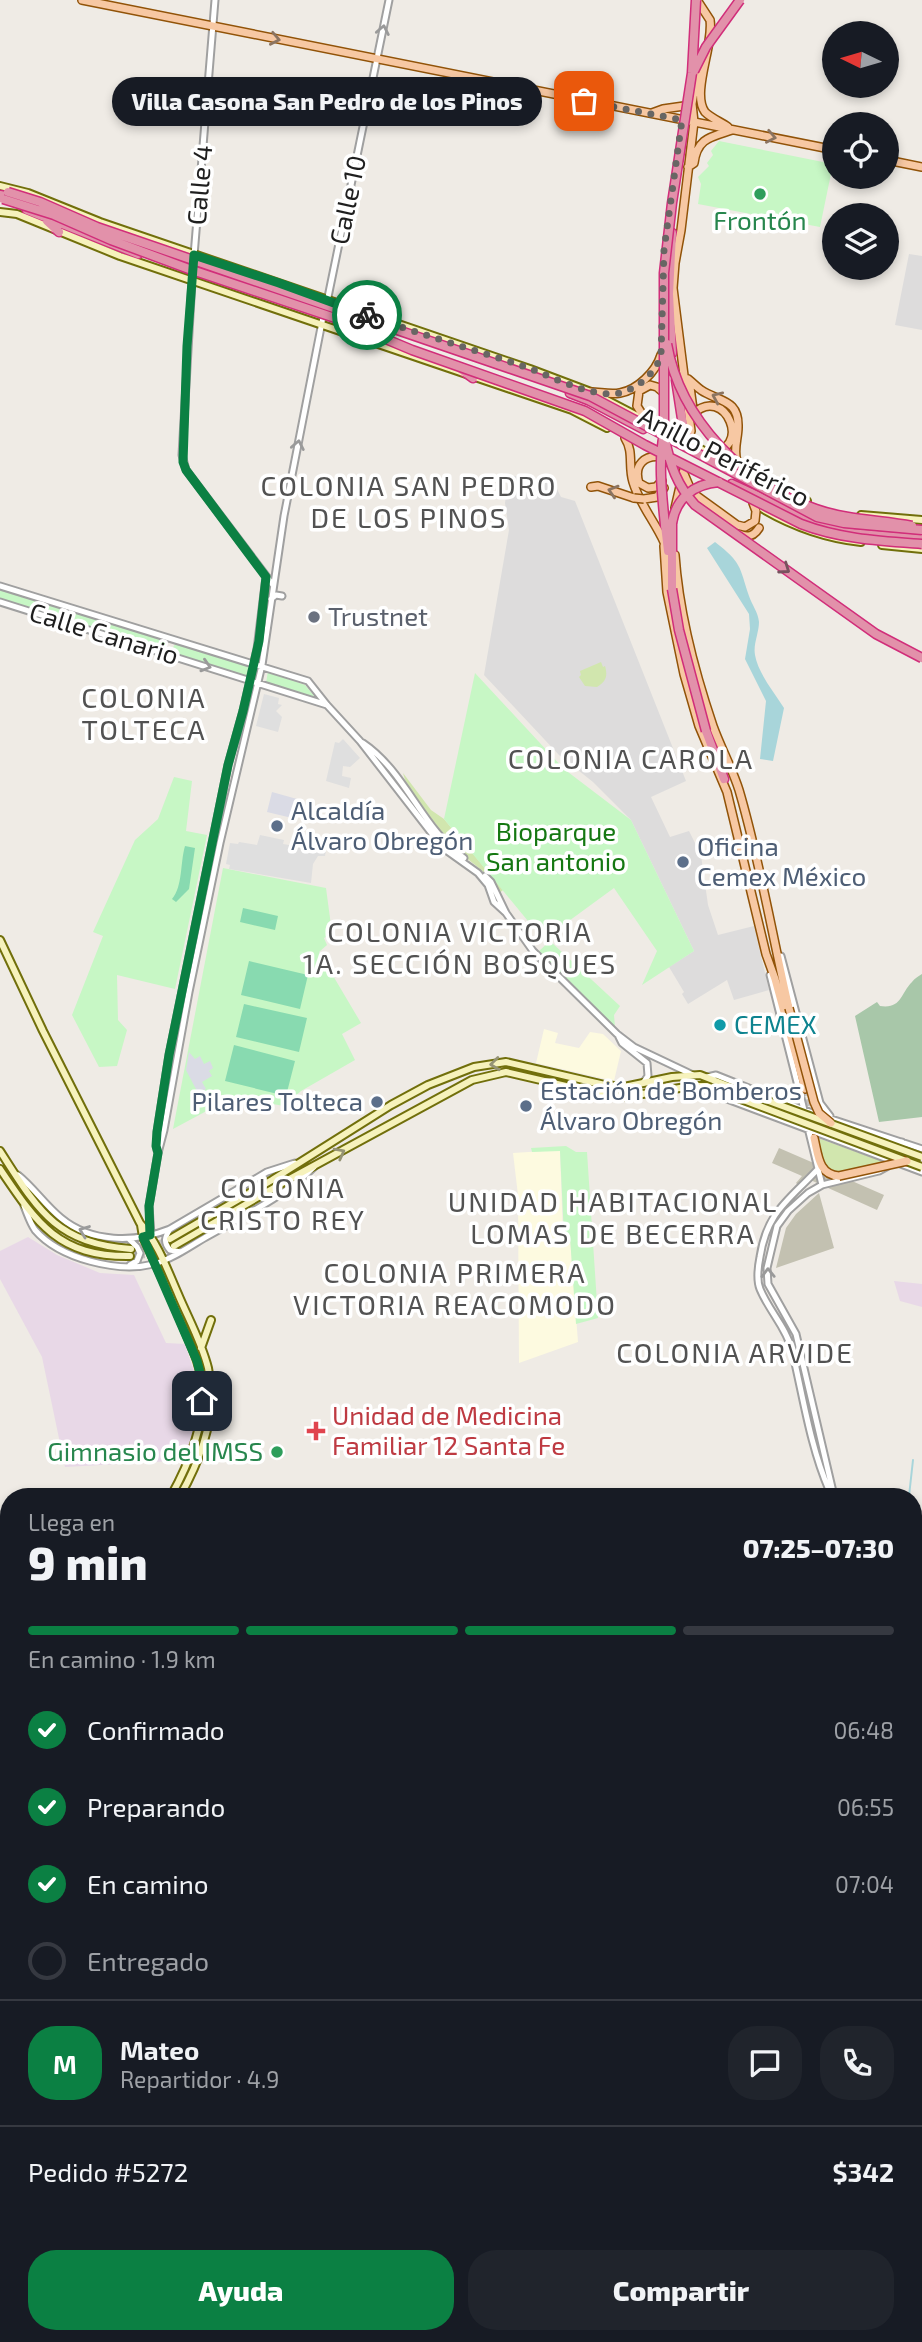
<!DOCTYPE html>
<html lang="es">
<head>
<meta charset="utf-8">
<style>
	body { margin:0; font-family:"Exo 2",sans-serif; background:#20242c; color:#f1f3f6; height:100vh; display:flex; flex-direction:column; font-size:26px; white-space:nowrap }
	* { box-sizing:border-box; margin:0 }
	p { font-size:23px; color:#9ea1a6 }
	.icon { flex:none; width:38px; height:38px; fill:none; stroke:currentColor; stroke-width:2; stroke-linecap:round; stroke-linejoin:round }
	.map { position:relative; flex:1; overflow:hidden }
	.panel { position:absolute; left:0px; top:1488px; width:922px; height:856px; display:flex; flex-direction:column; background:#171b24; border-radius:28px 28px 0 0; box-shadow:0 4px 10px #0003 }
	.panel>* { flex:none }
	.needle { width:46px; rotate:275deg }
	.buttons { position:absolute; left:822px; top:21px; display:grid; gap:14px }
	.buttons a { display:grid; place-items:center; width:77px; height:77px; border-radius:50%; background:#171b24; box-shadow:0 4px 10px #0003; font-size:35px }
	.pin { position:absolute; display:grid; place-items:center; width:60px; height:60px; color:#fff; margin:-30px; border-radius:14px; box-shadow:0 4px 10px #0006 }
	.courier { position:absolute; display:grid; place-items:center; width:70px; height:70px; margin:-35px; border:5px solid #0b8043; border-radius:50%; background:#fff; color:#222; box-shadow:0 2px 9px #0007 }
	.bubble { position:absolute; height:49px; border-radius:24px; background:#171b24; box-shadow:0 4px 10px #0003; font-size:23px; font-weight:800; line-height:49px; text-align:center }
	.headline em { font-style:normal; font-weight:800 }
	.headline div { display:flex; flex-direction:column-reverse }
	.headline { display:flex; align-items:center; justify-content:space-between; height:119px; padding:0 28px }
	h1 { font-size:46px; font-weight:800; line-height:52px }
	.bar { display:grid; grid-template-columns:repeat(4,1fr); gap:10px 7px; align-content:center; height:84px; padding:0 28px }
	.bar i { height:9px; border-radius:5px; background:#363941 }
	.bar .active { background:#0b8043 }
	.bar p { grid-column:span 4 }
	.line { display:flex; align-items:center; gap:18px; padding:0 28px; border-top:2px solid #363941 }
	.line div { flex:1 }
	.round { display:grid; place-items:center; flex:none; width:74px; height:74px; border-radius:28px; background:#20242c }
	ol { padding:0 28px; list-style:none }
	li { display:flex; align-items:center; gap:21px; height:77px }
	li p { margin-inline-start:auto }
	li .icon { padding:7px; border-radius:50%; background:#0b8043; color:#fff; stroke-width:4 }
	li:last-child { color:#9ea1a6 }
	li i { width:38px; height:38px; border:4px solid #363941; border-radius:50% }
	.cta { display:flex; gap:14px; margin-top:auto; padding:14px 28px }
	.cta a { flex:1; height:80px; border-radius:28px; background:#0b8043; color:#fff; font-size:28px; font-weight:800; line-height:80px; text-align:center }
	.cta a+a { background:#20242c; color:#f1f3f6 }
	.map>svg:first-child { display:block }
	.residential { fill:#dddcdc }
	.industrial { fill:#e8d8e7 }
	.education { fill:#fdfae0 }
	.construction { fill:#c3c1b1 }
	.grass { fill:#d1e6ae }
	.forest { fill:#b0cc9c }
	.cemetery { fill:#a8c7a9 }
	.park { fill:#c7f7c5 }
	.pitch { fill:#88dab0 }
	.parking { fill:#dfdfdf }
	.plaza { fill:#dadbe5 }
	.water { fill:#a8d5da }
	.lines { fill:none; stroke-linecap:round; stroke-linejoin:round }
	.stream { stroke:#a8d5da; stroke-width:2 }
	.secondary-tunnel { stroke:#c5c2bd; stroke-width:6; stroke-dasharray:6 3; stroke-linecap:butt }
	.primary-tunnel { stroke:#c5c2bd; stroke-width:7; stroke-dasharray:7 3.5; stroke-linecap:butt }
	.tertiary-casing { stroke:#a0a0a0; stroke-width:9 }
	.secondary-casing { stroke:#716f0b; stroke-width:10 }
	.primary-casing { stroke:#915308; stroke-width:10 }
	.motorway-casing { stroke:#d12e7a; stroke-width:11 }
	.tertiary { stroke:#fff; stroke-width:5 }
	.secondary { stroke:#f6f2bc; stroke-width:6 }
	.primary { stroke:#f7c8a3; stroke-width:7 }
	.motorway { stroke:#e291aa; stroke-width:8 }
	.secondary-bridge-casing { stroke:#716f0b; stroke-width:10; stroke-linecap:butt }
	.primary-bridge-casing { stroke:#915308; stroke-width:10; stroke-linecap:butt }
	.motorway-bridge-casing { stroke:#d12e7a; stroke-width:11; stroke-linecap:butt }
	.secondary-bridge { stroke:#f6f2bc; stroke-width:6 }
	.primary-bridge { stroke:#f7c8a3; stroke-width:7 }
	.motorway-bridge { stroke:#e291aa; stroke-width:8 }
	.oneway { stroke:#9a9a9a }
	.oneway2 { stroke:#8b7461 }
	.oneway3 { stroke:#77525e }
	.oneway4 { stroke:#959375 }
	.done { stroke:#686664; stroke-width:7; stroke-dasharray:0 12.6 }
	.route { stroke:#0b8043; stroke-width:9 }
	.leisure-dot { fill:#2e9e5b; stroke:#fff; stroke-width:2.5 }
	.worship-dot { fill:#6b7280; stroke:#fff; stroke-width:2.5 }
	.service-dot { fill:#5c6f8a; stroke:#fff; stroke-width:2.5 }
	.culture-dot { fill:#0f9aa8; stroke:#fff; stroke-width:2.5 }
	.health-dot { fill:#e0444e; stroke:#fff; stroke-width:2.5 }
	.labels { text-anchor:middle; stroke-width:7; stroke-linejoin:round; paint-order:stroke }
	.street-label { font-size:26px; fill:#1f1f1f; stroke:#fff }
	.leisure-label { font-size:26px; fill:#27864d; stroke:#fff }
	.worship-label { font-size:26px; fill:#5b616d; stroke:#fff; text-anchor:start }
	.service-label { font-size:26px; fill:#4e5e75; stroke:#fff; text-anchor:start }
	.park-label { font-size:26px; fill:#157812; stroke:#fff }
	.culture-label { font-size:26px; fill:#0d838f; stroke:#fff; text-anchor:start }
	.health-label { font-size:26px; fill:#be3a42; stroke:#fff; text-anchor:start }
	.neighbourhood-label { font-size:28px; letter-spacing:2px; fill:#525252; stroke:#fff }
</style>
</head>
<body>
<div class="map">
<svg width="922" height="2342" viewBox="0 0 922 2342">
	<rect width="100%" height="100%" fill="#efebe5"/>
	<path class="residential" d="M909 254 922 256V330L895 325Z
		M509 475 554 483 561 497 575 501 686 781 651 797 670 837 689 831 701 855 708 905 718 935 754 926 769 990 734 1000 727 980 688 1004 682 994 684 992 669 967 694 951 631 820 593 782 559 755 484 675 509 530 505 503Z"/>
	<path class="industrial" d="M28 1237 57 1255 100 1273 134 1275 166 1343 185 1344 199 1387 190 1460 65 1467 42 1357 0 1279V1251Z
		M894 1281 922 1284V1307L900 1301Z"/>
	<path class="education" d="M544 1029 558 1033 555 1043 579 1048 590 1032 603 1034 621 1051 614 1081 536 1063Z
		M560 1150 563 1237H570L578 1342 519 1363 518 1195 513 1153Z"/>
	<path class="construction" d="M818 1138 840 1172 836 1174 884 1195 877 1210 806 1178 798 1185 796 1183 802 1176 772 1163 779 1148 816 1164 822 1158Z
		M819 1193 834 1248 776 1268 786 1228 796 1214Z"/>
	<path class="grass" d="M601 662 603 667 605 666C608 676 606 682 597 687L585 686 579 677 581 675 580 671Z
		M403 773 431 810 444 819 503 890 497 895C489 869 471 865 454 847 436 826 420 803 405 780Z
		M818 1138 884 1162 835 1173 826 1167Z"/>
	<path class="forest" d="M9 2271V2334L213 2335 227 2339V2342H0V2273Z"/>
	<path class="cemetery" d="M922 974V1117L879 1122 855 1016 877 1002 880 1006C902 1009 900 994 912 982 915 978 919 976 922 974Z"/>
	<path class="park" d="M719 141 833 164 820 227 698 204 701 184 698 177 709 166 707 163 713 155 711 151Z
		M0 588 164 639 166 642 164 650 0 601Z
		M176 643 249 666 246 678 173 654 171 650Z
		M268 671 305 685 315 697 266 683Z
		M475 673 564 769 631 820 694 951 642 985 657 951 614 888 547 937 537 932 444 819Z
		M174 777 192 781 186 831 207 835 175 989 117 975 118 1020 127 1030 117 1066 99 1067 72 1015 103 936 93 932 135 840 158 819Z
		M223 868 326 888 332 933 324 938 327 945 319 952 361 1023 342 1034 355 1060 301 1091 284 1106 208 1093 214 1107 173 1129Z
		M550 941 620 1006 614 1015 615 1027 539 951Z
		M566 1146 576 1152H587L598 1318 576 1324 570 1237H564L560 1151 532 1152 531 1148Z"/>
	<path class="pitch" d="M185 846 195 848 189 889 176 902 172 899C183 886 180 863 185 846Z
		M243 908 278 916 275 930 240 922Z
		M249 961 308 975 300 1009 241 995Z
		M244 1004 307 1018 299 1052 236 1037Z
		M234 1045 295 1061 286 1096 225 1081Z
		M9 1539V1645L0 1648V1540Z"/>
	<path class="parking" d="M264 694 279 698 278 704 282 705 276 711 282 717 278 732 256 726Z
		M343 739 360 758 350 767 343 766 342 776 351 778 349 788 326 781 335 742 339 743Z
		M260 835 284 840 283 844 295 846 298 837 307 839 308 837 318 844 327 846 325 856H318L313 864 311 883 229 869 230 865 226 864 230 843 238 844 239 842 257 845Z"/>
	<path class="plaza" d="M272 792 297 799 292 818 267 812Z
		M189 1052 195 1059 200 1056 204 1064 210 1061 213 1068 209 1071 212 1076 202 1082 206 1089 198 1093 186 1070Z"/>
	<path class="water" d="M715 542C742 563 739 566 749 596 752 605 758 612 759 622 759 633 753 644 755 655 758 673 774 692 784 708L773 761 760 759 766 701 745 659 750 629 749 614 707 548Z
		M922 1630V1722L914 1716V1631Z"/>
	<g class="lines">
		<path class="stream" d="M909 1496 913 1460
			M0 2280H9
			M151 2334 160 2342
			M670 2342 671 2334"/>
		<path class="secondary-tunnel" d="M132 1249 144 1248 169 1240
			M130 1256 151 1255 172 1247"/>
		<path class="primary-tunnel" d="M805 1089 810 1116"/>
		<defs>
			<path id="tertiary" d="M215 0 192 280 182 455 186 470 273 585
				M327 302 389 0
				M0 586 308 681 327 705 360 741 443 848 478 873 488 885 494 902 506 913
				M271 599 276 595 282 596
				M0 602 327 705
				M363 743C406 772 422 829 464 858
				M485 876 491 882 506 913 533 951 617 1034 634 1047 693 1075
				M781 956 820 1103 830 1116
				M770 975 806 1118
				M619 1037 622 1043 647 1063 648 1076 643 1083
				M707 1077 716 1075 804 1110 922 1149
				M695 1087 922 1172
				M808 1128 822 1185
				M157 1150V1132L169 1055 228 765 243 711 257 649 266 577
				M817 1170C788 1201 767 1212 760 1257 758 1267 756 1279 760 1289 769 1311 786 1327 792 1350 803 1396 810 1446 829 1490
				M18 1175C34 1188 45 1205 61 1218 91 1243 135 1243 170 1229L267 1172 295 1163
				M24 1206C27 1213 30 1223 35 1230 60 1259 118 1273 154 1264 173 1259 190 1246 206 1237 243 1216 284 1197 314 1167
				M170 1229C165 1237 163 1242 170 1250L181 1252
				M151 1235 149 1206 158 1153 164 1130 189 992 220 843 262 665 284 516 324 312
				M129 1239 137 1247 140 1253 137 1261 130 1265
				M834 1496 796 1334 768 1284 767 1268 777 1226 788 1211 808 1193 822 1185 879 1171 888 1166 902 1142
				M914 1910C919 1948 914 1987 922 2026
				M0 2113 9 2111
				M642 2342 643 2334"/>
			<path id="secondary" d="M0 186 28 193 100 222 530 369 591 392 706 452 739 466
				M0 212 17 214 120 256 572 410 607 428
				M761 477 807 501
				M763 509C794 527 825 538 861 542
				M861 515 922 520
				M882 545 922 549
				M0 940 43 1031 140 1223C158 1243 167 1269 178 1294 188 1318 202 1343 208 1368 218 1412 201 1459 180 1496
				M0 1151C38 1210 55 1243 131 1249
				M0 1169C37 1224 59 1257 130 1256
				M141 1225 143 1237C158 1268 172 1300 185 1331 192 1348 200 1364 202 1383 206 1422 190 1462 171 1496
				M170 1239 272 1180 391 1105 428 1085 474 1067 506 1062 605 1085 624 1087 672 1077 700 1075 741 1091
				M174 1246 286 1181 472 1080 506 1072 605 1095 624 1097 692 1086H707L738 1098
				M201 1348 211 1320
				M312 2334 314 2342"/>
			<path id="primary" d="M82 0 835 150
				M697 0 710 20
				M710 20C714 45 691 93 705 112 711 118 721 122 728 127
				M652 113 663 109 691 105
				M887 160 922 167
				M688 167 694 163C697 138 711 137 732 130
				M688 379C693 383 697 387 701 390 719 402 739 399 738 427 738 439 733 450 737 461
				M689 380 693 409
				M591 392C600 392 610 395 620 393 637 390 656 372 661 355
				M692 415C725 381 756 454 706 452
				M647 422 637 406 639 391 650 385 657 387 664 393
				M625 438C634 452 628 466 633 482 639 503 655 522 664 542
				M688 439 691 431 673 288 675 263 681 230 694 122 692 104 698 67
				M662 457C645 454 633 465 639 483L648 488 656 487 662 481
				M684 474 690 488 697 496 737 525 745 527 755 521 756 511 753 503
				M591 487 598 486 634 498
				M644 499 657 497 664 488
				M675 508 684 469
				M739 534C748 538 754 536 759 528
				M664 546 667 592 684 674 699 726 727 792 766 954 775 979 805 1089
				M675 555C679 614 694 670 713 726 721 748 732 768 739 790 760 861 772 935 789 1008
				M814 1138C818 1154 818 1175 839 1176"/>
			<path id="motorway" d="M0 195 15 198
				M27 210 138 254
				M47 221 59 232
				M672 233 669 294 672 353
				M458 367 473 378
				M676 380 684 432 688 436
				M570 393 588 400 643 429
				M732 484 811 521 822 524
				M672 523V589
				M665 525 668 551
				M817 526 853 533 922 539
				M706 731 724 779"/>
		</defs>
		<use href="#tertiary" class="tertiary-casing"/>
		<use href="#secondary" class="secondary-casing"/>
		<use href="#primary" class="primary-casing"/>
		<use href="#motorway" class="motorway-casing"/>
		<use href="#tertiary" class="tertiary"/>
		<use href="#secondary" class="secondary"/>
		<use href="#primary" class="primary"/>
		<use href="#motorway" class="motorway"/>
		<defs>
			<path id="secondary-bridge" d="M741 1091 922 1157
				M738 1098 922 1167"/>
			<path id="primary-bridge" d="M634 498 644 499
				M789 1008 814 1102 819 1113 831 1123
				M839 1176 907 1161"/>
			<path id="motorway-bridge" d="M694 71 706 47 740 0
				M8 192 40 202 97 227 590 396 817 517 844 523 922 530
				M3 199 54 215 111 240 189 269 338 319 412 350 585 411 645 445 801 524C840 539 881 541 922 544
				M667 344C680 420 745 485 816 509 847 520 881 520 912 526
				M665 439C670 465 677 485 695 505L876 634 922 658
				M672 523C676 498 694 484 719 482
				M665 525C662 495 658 462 664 433V273L672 203 692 73 696 0
				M672 589 679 630 706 731"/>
		</defs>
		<use href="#secondary-bridge" class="secondary-bridge-casing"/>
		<use href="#primary-bridge" class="primary-bridge-casing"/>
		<use href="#motorway-bridge" class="motorway-bridge-casing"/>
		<use href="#secondary-bridge" class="secondary-bridge"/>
		<use href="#primary-bridge" class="primary-bridge"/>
		<use href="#motorway-bridge" class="motorway-bridge"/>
	</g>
	<defs><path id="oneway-chevron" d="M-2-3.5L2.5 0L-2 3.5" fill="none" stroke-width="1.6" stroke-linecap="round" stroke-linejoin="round" transform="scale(1.75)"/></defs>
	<g class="oneway">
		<use href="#oneway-chevron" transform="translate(383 30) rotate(-79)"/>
		<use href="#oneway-chevron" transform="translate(298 445) rotate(-79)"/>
		<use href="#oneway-chevron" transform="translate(206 666) rotate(17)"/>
		<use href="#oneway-chevron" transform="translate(84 1231) rotate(-159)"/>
		<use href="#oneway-chevron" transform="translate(768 1273) rotate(-91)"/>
	</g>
	<g class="oneway2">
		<use href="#oneway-chevron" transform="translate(275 39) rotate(11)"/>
		<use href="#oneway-chevron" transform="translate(771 137) rotate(11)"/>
		<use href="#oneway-chevron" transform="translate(717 397) rotate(-156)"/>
		<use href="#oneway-chevron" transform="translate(613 491) rotate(-163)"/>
	</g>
	<use class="oneway3" href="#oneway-chevron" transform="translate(785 569) rotate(35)"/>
	<g class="oneway4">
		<use href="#oneway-chevron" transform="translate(495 1064) rotate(174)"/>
		<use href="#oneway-chevron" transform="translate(340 1153) rotate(-28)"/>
	</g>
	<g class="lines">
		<path class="done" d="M367 315C421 335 477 350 531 369 557 379 585 394 613 394 633 393 656 374 661 355L664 250 682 120 584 101"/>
		<path class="route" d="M202 1401 203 1385 197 1361 143 1237 150 1235 149 1206 158 1153 156 1146 157 1132 169 1055 228 765 243 711 259 641 266 577 186 470 183 462 187 346 194 255 279 283 367 315"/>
	</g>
	<g class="leisure-dot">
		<circle cx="760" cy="194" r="7"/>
		<circle cx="277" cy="1452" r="7"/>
	</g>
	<circle class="worship-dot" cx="314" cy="617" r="7"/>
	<g class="service-dot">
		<circle cx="277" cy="826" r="7"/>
		<circle cx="683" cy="862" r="7"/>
		<circle cx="377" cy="1102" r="7"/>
		<circle cx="526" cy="1106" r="7"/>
	</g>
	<circle class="culture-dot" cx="720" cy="1025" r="7"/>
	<path class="health-dot" d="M312.5 1420.5h7v7h7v7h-7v7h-7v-7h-7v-7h7z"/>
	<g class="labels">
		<g class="street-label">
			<text transform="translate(200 185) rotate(-85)" y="9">Calle 4</text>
			<text transform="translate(348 200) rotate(-78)" y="9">Calle 10</text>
			<text transform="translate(724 457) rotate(27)" y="9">Anillo Periférico</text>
			<text transform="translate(104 634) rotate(17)" y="9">Calle Canario</text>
		</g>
		<g class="leisure-label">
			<text x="760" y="230">Frontón</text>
			<text x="263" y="1461" text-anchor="end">Gimnasio del IMSS</text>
		</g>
		<g class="worship-label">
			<text x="328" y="626">Trustnet</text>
		</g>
		<g class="service-label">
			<text x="291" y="820">Alcaldía<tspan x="291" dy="30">Álvaro Obregón</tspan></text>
			<text x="697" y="856">Oficina<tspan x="697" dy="30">Cemex México</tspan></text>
			<text x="540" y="1100">Estación de Bomberos<tspan x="540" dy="30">Álvaro Obregón</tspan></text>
			<text x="363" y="1111" text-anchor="end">Pilares Tolteca</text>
		</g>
		<g class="park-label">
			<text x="556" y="841">Bioparque<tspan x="556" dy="30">San antonio</tspan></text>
		</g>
		<g class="culture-label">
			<text x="734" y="1034">CEMEX</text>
		</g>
		<g class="health-label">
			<text x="332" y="1425">Unidad de Medicina<tspan x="332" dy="30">Familiar 12 Santa Fe</tspan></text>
		</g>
		<g class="neighbourhood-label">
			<text x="409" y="496">COLONIA SAN PEDRO<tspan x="409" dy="32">DE LOS PINOS</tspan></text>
			<text x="144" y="708">COLONIA<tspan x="144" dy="32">TOLTECA</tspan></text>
			<text x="631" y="769">COLONIA CAROLA</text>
			<text x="460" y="942">COLONIA VICTORIA<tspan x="460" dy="32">1A. SECCIÓN BOSQUES</tspan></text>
			<text x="283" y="1198">COLONIA<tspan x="283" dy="32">CRISTO REY</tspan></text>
			<text x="613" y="1212">UNIDAD HABITACIONAL<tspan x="613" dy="32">LOMAS DE BECERRA</tspan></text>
			<text x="455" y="1283">COLONIA PRIMERA<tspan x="455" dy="32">VICTORIA REACOMODO</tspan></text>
			<text x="735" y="1363">COLONIA ARVIDE</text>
		</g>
	</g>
</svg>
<div class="buttons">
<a><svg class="needle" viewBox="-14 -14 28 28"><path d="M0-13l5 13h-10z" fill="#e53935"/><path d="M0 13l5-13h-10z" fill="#9ea1a6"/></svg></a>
<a><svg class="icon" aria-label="locate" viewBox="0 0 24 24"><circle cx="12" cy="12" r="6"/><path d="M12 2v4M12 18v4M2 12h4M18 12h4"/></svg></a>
<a><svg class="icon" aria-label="layers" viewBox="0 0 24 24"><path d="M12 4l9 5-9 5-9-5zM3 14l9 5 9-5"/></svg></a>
</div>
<div class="pin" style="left:584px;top:101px;background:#ea580c"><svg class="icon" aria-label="bag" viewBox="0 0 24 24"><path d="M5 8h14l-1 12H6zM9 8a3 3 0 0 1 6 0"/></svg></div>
<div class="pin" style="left:202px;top:1401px;background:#1f2937"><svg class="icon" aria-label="home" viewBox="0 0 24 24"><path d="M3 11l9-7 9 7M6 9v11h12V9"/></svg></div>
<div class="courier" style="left:367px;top:315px"><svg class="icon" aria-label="bike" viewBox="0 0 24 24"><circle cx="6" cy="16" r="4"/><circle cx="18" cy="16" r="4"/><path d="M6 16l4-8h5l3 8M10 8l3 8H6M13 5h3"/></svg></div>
<div class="bubble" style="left:112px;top:77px;width:430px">Villa Casona San Pedro de los Pinos</div>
<section class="panel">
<div class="headline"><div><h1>9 min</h1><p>Llega en</p></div><em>07:25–07:30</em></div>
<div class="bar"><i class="active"></i><i class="active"></i><i class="active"></i><i></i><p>En camino · 1.9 km</p></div>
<ol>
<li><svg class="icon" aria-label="check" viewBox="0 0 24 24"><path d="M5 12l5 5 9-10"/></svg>Confirmado<p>06:48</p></li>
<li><svg class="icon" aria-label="check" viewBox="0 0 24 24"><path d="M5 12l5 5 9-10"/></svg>Preparando<p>06:55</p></li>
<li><svg class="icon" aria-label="check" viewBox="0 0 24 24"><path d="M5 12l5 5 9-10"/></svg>En camino<p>07:04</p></li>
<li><i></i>Entregado</li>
</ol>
<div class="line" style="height:126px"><b class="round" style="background:#0b8043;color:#fff">M</b><div><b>Mateo</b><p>Repartidor · 4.9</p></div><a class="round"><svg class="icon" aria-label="chat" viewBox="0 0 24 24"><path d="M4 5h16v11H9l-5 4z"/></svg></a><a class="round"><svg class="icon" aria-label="phone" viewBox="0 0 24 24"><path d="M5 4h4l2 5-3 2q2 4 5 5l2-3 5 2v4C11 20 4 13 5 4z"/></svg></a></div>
<div class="line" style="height:91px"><div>Pedido #5272</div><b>$342</b></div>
<div class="cta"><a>Ayuda</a><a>Compartir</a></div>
</section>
</div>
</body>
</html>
